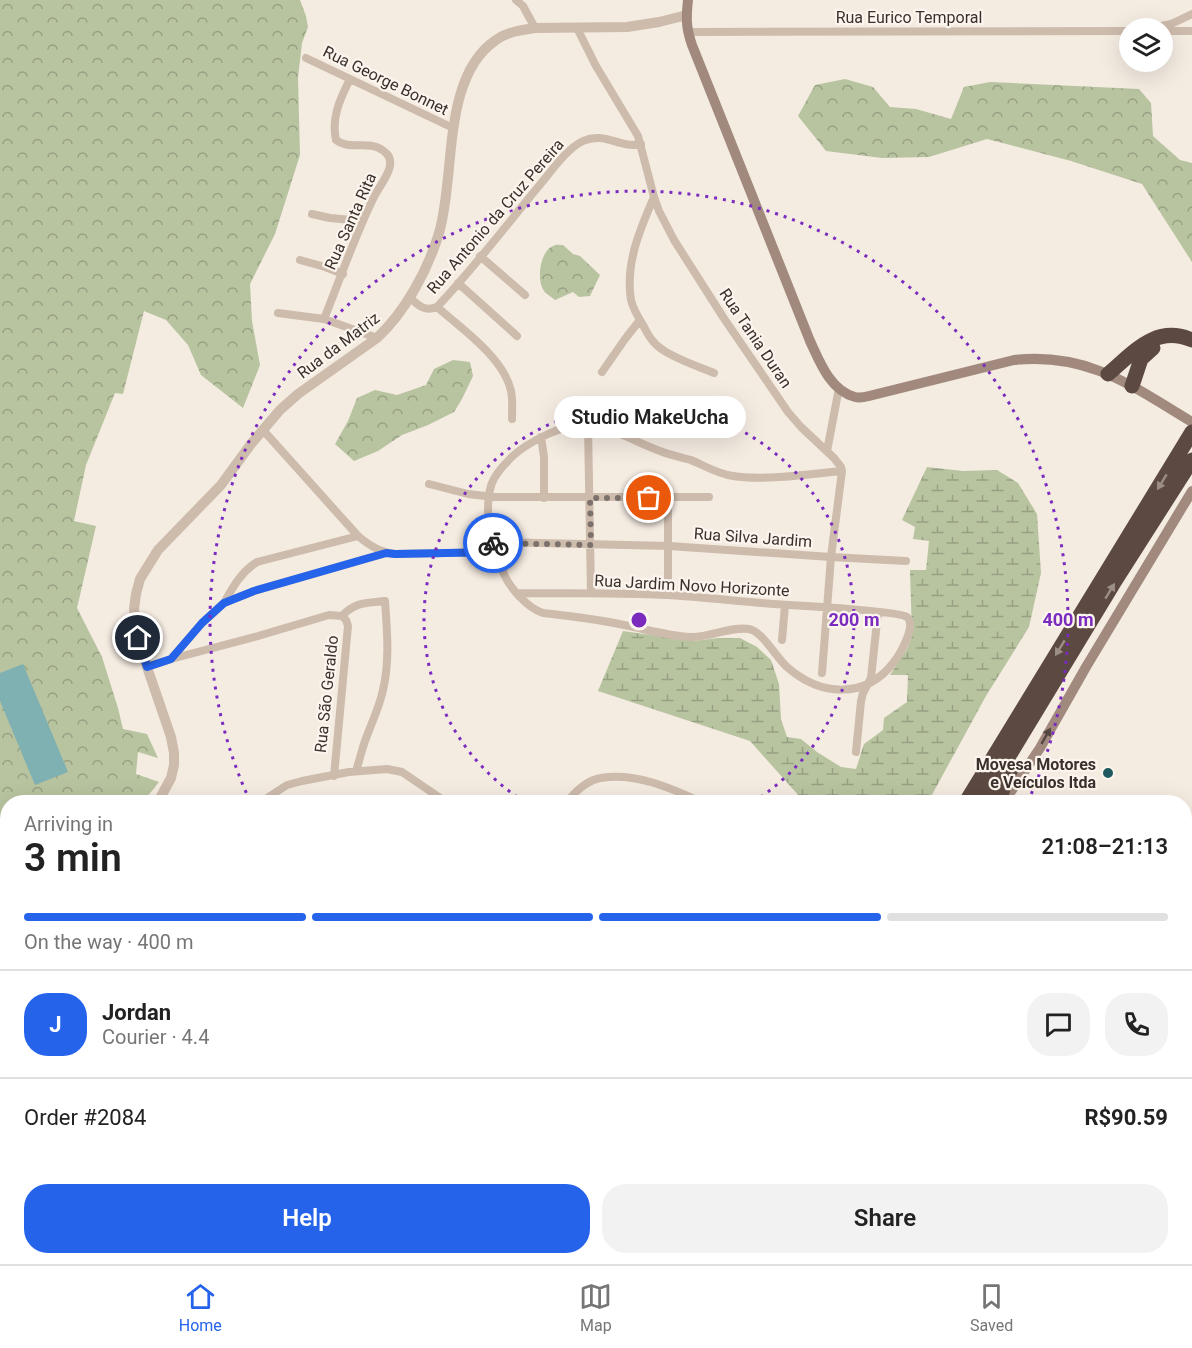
<!DOCTYPE html>
<html lang="en">
<head>
<meta charset="utf-8">
<style>
	body { margin:0; font-family:Roboto,sans-serif; background:#f2f2f2; color:#222; height:100vh; display:flex; flex-direction:column; font-size:22px; white-space:nowrap }
	* { box-sizing:border-box; margin:0 }
	p { font-size:20px; color:#767676 }
	.icon { flex:none; width:33px; height:33px; fill:none; stroke:currentColor; stroke-width:2; stroke-linecap:round; stroke-linejoin:round }
	.map { position:relative; flex:1; overflow:hidden }
	.details { position:absolute; left:0px; top:795px; width:1192px; height:470px; display:flex; flex-direction:column; background:#fff; border-radius:24px 24px 0 0; box-shadow:0 6px 24px #0002 }
	.details>* { flex:none }
	.fabs { position:absolute; left:1119px; top:18px; display:grid; gap:12px }
	.fabs a { display:grid; place-items:center; width:54px; height:54px; border-radius:50%; background:#fff; box-shadow:0 6px 24px #0002; font-size:30px }
	.pin { position:absolute; display:grid; place-items:center; width:51px; height:51px; color:#fff; margin:-26px; border:3px solid #fff; border-radius:50%; box-shadow:0 2px 6px #0007 }
	.courier { position:absolute; display:grid; place-items:center; width:60px; height:60px; margin:-30px; border:4px solid #2563eb; border-radius:50%; background:#fff; color:#222; box-shadow:0 2px 8px #0007 }
	.bubble { position:absolute; height:42px; border-radius:21px; background:#fff; box-shadow:0 6px 24px #0002; font-size:20px; font-weight:600; line-height:42px; text-align:center }
	.headline em { font-style:normal; font-weight:600 }
	.headline div { display:flex; flex-direction:column-reverse }
	.headline { display:flex; align-items:center; justify-content:space-between; height:102px; padding:0 24px }
	h1 { font-size:39px; font-weight:600; line-height:45px }
	.bar { display:grid; grid-template-columns:repeat(4,1fr); gap:9px 6px; align-content:center; height:72px; padding:0 24px }
	.bar i { height:8px; border-radius:4px; background:#e0e0e0 }
	.bar .active { background:#2563eb }
	.bar p { grid-column:span 4 }
	.line { display:flex; align-items:center; gap:15px; padding:0 24px; border-top:2px solid #e0e0e0 }
	.line div { flex:1 }
	.round { display:grid; place-items:center; flex:none; width:63px; height:63px; border-radius:24px; background:#f2f2f2 }
	.primary-button { display:flex; gap:12px; margin-top:auto; padding:12px 24px }
	.primary-button a { flex:1; height:69px; border-radius:24px; background:#2563eb; color:#fff; font-size:24px; font-weight:600; line-height:69px; text-align:center }
	.primary-button a+a { background:#f2f2f2; color:#222 }
	.dock { display:flex; justify-content:space-around; align-items:center; height:84px; border-top:2px solid #e0e0e0; background:#fff; font-size:16px; color:#767676 }
	.dock a { display:grid; justify-items:center; gap:3px }
	.dock .active { color:#2563eb }
	.map>svg:first-child { display:block }
	.forest { fill:url(#forest-crowns) }
	.wetland { fill:url(#wetland-marsh) }
	.water { fill:#7fb0b2 }
	.lines { fill:none; stroke-linecap:round; stroke-linejoin:round }
	.minor { stroke:#cdbbac; stroke-width:8 }
	.tertiary { stroke:#cdbbac; stroke-width:10 }
	.secondary { stroke:#a18a7d; stroke-width:10 }
	.motorway { stroke:#5c4a42; stroke-width:15 }
	.oneway { fill:#9c8e87 }
	.oneway2 { fill:#544640 }
	.done { stroke:#7c716b; stroke-width:6; stroke-dasharray:0 10.8 }
	.route { stroke:#2563eb; stroke-width:8 }
	.ring { fill:none; stroke:#7b2cbf; stroke-width:3; stroke-dasharray:3 6 }
	.poi-dot { fill:#1f5a5e; stroke:#fbf5ee; stroke-width:2 }
	.labels { text-anchor:middle; stroke-width:4.5; stroke-linejoin:round; paint-order:stroke }
	.street-label { font-size:16px; fill:#3b302b; stroke:#fbf5ee }
	.poi-label { font-size:16px; font-weight:bold; fill:#3b302b; stroke:#fbf5ee; text-anchor:end }
	.centre { fill:#7b2cbf; stroke:#fbf5ee; stroke-width:3 }
	.ring-label { font-size:18px; text-anchor:middle; font-weight:bold; fill:#7b2cbf; stroke:#fbf5ee; stroke-width:4.5; stroke-linejoin:round; paint-order:stroke }
</style>
</head>
<body>
<div class="map">
<svg width="1192" height="1264" viewBox="0 0 1192 1264">
	<defs>
		<pattern id="forest-crowns" width="20" height="18" patternUnits="userSpaceOnUse" patternTransform="scale(1.5)"><rect width="20" height="18" fill="#b8c4a0"/><path d="M2 6a3 3 0 1 1 6 0M12 15a3 3 0 1 1 6 0" fill="none" stroke="#97a083"/></pattern>
		<pattern id="wetland-marsh" width="20" height="14" patternUnits="userSpaceOnUse" patternTransform="scale(1.5)"><rect width="20" height="14" fill="#b8c4a0"/><path d="M1 5h8M5 5V1M11 12h8M15 12V8" fill="none" stroke="#97a083"/></pattern>
	</defs>
	<rect width="100%" height="100%" fill="#f4ebe1"/>
	<path class="forest" d="M0 0H300L306 16 308 27 302 43 298 78 300 155 275 234 250 284 252 321 260 365 243 408 201 375 188 345 166 320 144 311 123 394 115 393 86 465 74 521 96 526 77 608 102 657 118 708 123 729 147 734 158 758 138 752 136 774 159 782 143 802H8L7 863 0 857Z
		M845 79 873 87 890 107 916 109 951 119 964 87 990 82 1139 89 1151 103 1153 136 1180 160 1192 163V262L1142 184 1071 161 987 139 929 157 882 158 826 151 798 116 815 85Z
		M563 245 573 254 580 256 600 275 590 296 579 297 573 292 555 300C552 297 546 294 544 291 536 280 540 251 553 246 556 244 559 245 563 245Z
		M453 360 470 362 473 376 462 399 454 412 428 425 402 435 378 451 354 461 335 444 348 421 357 398 375 390 397 395 426 385 434 369Z
		M0 947 7 970 0 994Z
		M0 1149 7 1177V1211L0 1219Z
		M243 1257H374L378 1264H238Z"/>
	<path class="wetland" d="M927 467 963 471 997 470 1018 483 1037 514 1041 573 1029 627 986 696 928 802H797L800 797 750 741 598 691 623 631 693 641 718 638H740L757 647 771 660 779 684 781 719 787 737 801 739 817 752 841 767 856 769 864 744 883 730 884 718 907 702 908 675H890L907 649 912 636 910 570H926L929 541 913 539 915 527 902 520Z"/>
	<path class="water" d="M23 664 68 772 35 785 0 701V673Z"/>
	<g class="lines">
		<path class="minor" d="M516 0 523 6 535 28
			M577 28 596 66 638 136 654 197 659 211 674 240 723 317 788 412 801 427 834 458 841 467 842 471 831 557 822 673
			M1152 28 1171 24 1192 14
			M1162 31H1192
			M688 32 1130 31
			M306 58 453 128
			M654 197C640 229 625 264 631 300 633 309 638 317 643 325 648 335 653 344 663 350 678 360 697 366 714 373
			M312 214 330 218 362 221
			M480 256 525 295
			M300 260 325 267 343 274
			M458 283 517 336
			M409 297C418 305 424 312 437 307 473 269 505 227 538 187 550 173 566 149 583 141 605 131 620 149 641 144
			M437 307C461 328 504 358 511 391 513 400 512 410 512 419
			M278 313 324 319 377 338
			M324 319C340 279 354 238 373 199 378 187 398 166 387 154 371 137 351 152 336 140 331 118 340 99 350 79
			M602 372 625 339 640 320
			M588 426 591 593
			M263 430 358 536C370 546 380 552 395 554L497 552
			M541 437 544 457V498
			M827 451 839 388
			M429 484 468 494 494 497H709
			M493 542 669 546 831 557 906 561
			M518 593C568 593 618 593 667 595 708 597 749 603 790 605 805 606 899 611 907 617 917 625 900 654 894 662 865 700 820 696 787 667 776 657 762 631 749 629 730 626 710 638 690 637 668 636 645 629 624 625 597 619 570 616 543 613 527 608 509 587 503 572 501 566 500 560 498 554 495 547 491 541 489 533 488 526 488 518 488 511 488 489 491 478 507 462 518 449 533 441 548 434 557 430 568 426 578 425 607 423 634 442 660 451 670 455 681 457 691 460 705 466 718 474 733 476 764 481 809 474 842 471
			M668 595V497
			M224 603C233 587 241 572 257 562L358 536
			M342 616C355 602 366 603 385 601 387 630 390 661 383 690 379 709 370 726 364 744 361 753 359 762 356 771
			M782 640 785 605
			M171 659 202 623 224 603 254 591 386 553
			M147 667 171 659 258 636 329 615 342 616
			M856 752 861 701 863 693 871 678 878 612
			M334 776 348 626 346 620 342 616
			M261 802 287 785 302 781 349 772 387 769 402 772 446 802
			M567 802C575 792 587 780 601 778 635 772 671 788 701 802
			M1185 934 1192 929
			M1185 1203 1192 1207
			M0 1232 8 1230
			M56 1257 58 1264
			M117 1257 123 1264
			M1015 1257 1031 1264
			M133 1264 134 1257
			M209 1264 210 1257
			M822 1264 832 1257
			M946 1264 948 1257
			M977 1264 978 1257"/>
		<path class="tertiary" d="M158 802 171 778 174 765V753L171 737 147 667 135 624 134 609 136 594 140 579 158 550 221 485 251 444 280 410 298 394 377 338C405 312 428 270 439 233 456 176 441 77 496 40 507 32 521 30 535 28L627 27 659 22 687 15
			M0 887 8 892"/>
		<path class="secondary" d="M688 0C686 18 686 28 692 45L810 341C819 360 830 391 855 397 859 398 865 397 869 396L1014 360C1088 352 1132 386 1192 422
			M1004 802 1040 748 1086 667 1192 491
			M1185 1097 1192 1095
			M1185 1107 1192 1106"/>
		<path class="motorway" d="M1108 374C1134 352 1156 324 1192 340
			M1132 386 1141 359 1153 348
			M966 802 1192 432
			M981 802 1113 584 1192 460
			M999 802 1005 782 1011 769
			M683 1264 688 1257
			M706 1264 710 1257"/>
	</g>
	<defs><path id="oneway-solid" d="M-6-.8H1V-3.2L6.5 0L1 3.2V.8H-6Z" transform="scale(1.5)"/></defs>
	<g class="oneway">
		<use href="#oneway-solid" transform="translate(1162 482) rotate(121)"/>
		<use href="#oneway-solid" transform="translate(1110 591) rotate(-59)"/>
		<use href="#oneway-solid" transform="translate(1060 648) rotate(121)"/>
	</g>
	<use class="oneway2" href="#oneway-solid" transform="translate(1046 736) rotate(-60)"/>
	<g class="lines">
		<path class="done" d="M493 543 591 545 590 498H649"/>
		<path class="route" d="M138 638 147 667 171 659 202 623 224 603 254 591 386 553 395 554 497 552 493 543"/>
	</g>
	<g class="ring">
		<path d="M525 802A215 215 0 1 1 753 802"/>
		<path d="M250 801A429 429 0 1 1 1028 801"/>
	</g>
	<circle class="poi-dot" cx="1108" cy="773" r="6"/>
	<g class="labels">
		<g class="street-label">
			<text x="909" y="23">Rua Eurico Temporal</text>
			<text transform="translate(386 80) rotate(26)" y="6">Rua George Bonnet</text>
			<text transform="translate(495 216) rotate(-49)" y="6">Rua Antonio da Cruz Pereira</text>
			<text transform="translate(350 221) rotate(-66)" y="6">Rua Santa Rita</text>
			<text transform="translate(756 338) rotate(56)" y="6">Rua Tania Duran</text>
			<text transform="translate(338 345) rotate(-37)" y="6">Rua da Matriz</text>
			<text transform="translate(753 537) rotate(4)" y="6">Rua Silva Jardim</text>
			<text transform="translate(692 585) rotate(3)" y="6">Rua Jardim Novo Horizonte</text>
			<text transform="translate(326 694) rotate(-84)" y="6">Rua São Geraldo</text>
		</g>
		<g class="poi-label">
			<text x="1096" y="770">Movesa Motores<tspan x="1096" dy="18">e Veículos ltda</tspan></text>
		</g>
	</g>
	<circle cx="639" cy="620" r="9" class="centre"/>
	<g class="ring-label">
		<text x="854" y="626">200 m</text>
		<text x="1068" y="626">400 m</text>
	</g>
</svg>
<div class="fabs">
<a><svg class="icon" aria-label="layers" viewBox="0 0 24 24"><path d="M12 4l9 5-9 5-9-5zM3 14l9 5 9-5"/></svg></a>
</div>
<div class="pin" style="left:649px;top:498px;background:#ea580c"><svg class="icon" aria-label="bag" viewBox="0 0 24 24"><path d="M5 8h14l-1 12H6zM9 8a3 3 0 0 1 6 0"/></svg></div>
<div class="pin" style="left:138px;top:638px;background:#1f2937"><svg class="icon" aria-label="home" viewBox="0 0 24 24"><path d="M3 11l9-7 9 7M6 9v11h12V9"/></svg></div>
<div class="courier" style="left:493px;top:543px"><svg class="icon" aria-label="bike" viewBox="0 0 24 24"><circle cx="6" cy="16" r="4"/><circle cx="18" cy="16" r="4"/><path d="M6 16l4-8h5l3 8M10 8l3 8H6M13 5h3"/></svg></div>
<div class="bubble" style="left:554px;top:396px;width:192px">Studio MakeUcha</div>
<section class="details">
<div class="headline"><div><h1>3 min</h1><p>Arriving in</p></div><em>21:08–21:13</em></div>
<div class="bar"><i class="active"></i><i class="active"></i><i class="active"></i><i></i><p>On the way · 400 m</p></div>
<div class="line" style="height:108px"><b class="round" style="background:#2563eb;color:#fff">J</b><div><b>Jordan</b><p>Courier · 4.4</p></div><a class="round"><svg class="icon" aria-label="chat" viewBox="0 0 24 24"><path d="M4 5h16v11H9l-5 4z"/></svg></a><a class="round"><svg class="icon" aria-label="phone" viewBox="0 0 24 24"><path d="M5 4h4l2 5-3 2q2 4 5 5l2-3 5 2v4C11 20 4 13 5 4z"/></svg></a></div>
<div class="line" style="height:78px"><div>Order #2084</div><b>R$90.59</b></div>
<div class="primary-button"><a>Help</a><a>Share</a></div>
</section>
</div>
<nav class="dock">
<a class="active"><svg class="icon" aria-label="home" viewBox="0 0 24 24"><path d="M3 11l9-7 9 7M6 9v11h12V9"/></svg>Home</a>
<a><svg class="icon" aria-label="map" viewBox="0 0 24 24"><path d="M3 6l6-2 6 2 6-2v14l-6 2-6-2-6 2zM9 4v14M15 6v14"/></svg>Map</a>
<a><svg class="icon" aria-label="saved" viewBox="0 0 24 24"><path d="M7 4h10v16l-5-4-5 4z"/></svg>Saved</a>
</nav>
</body>
</html>
